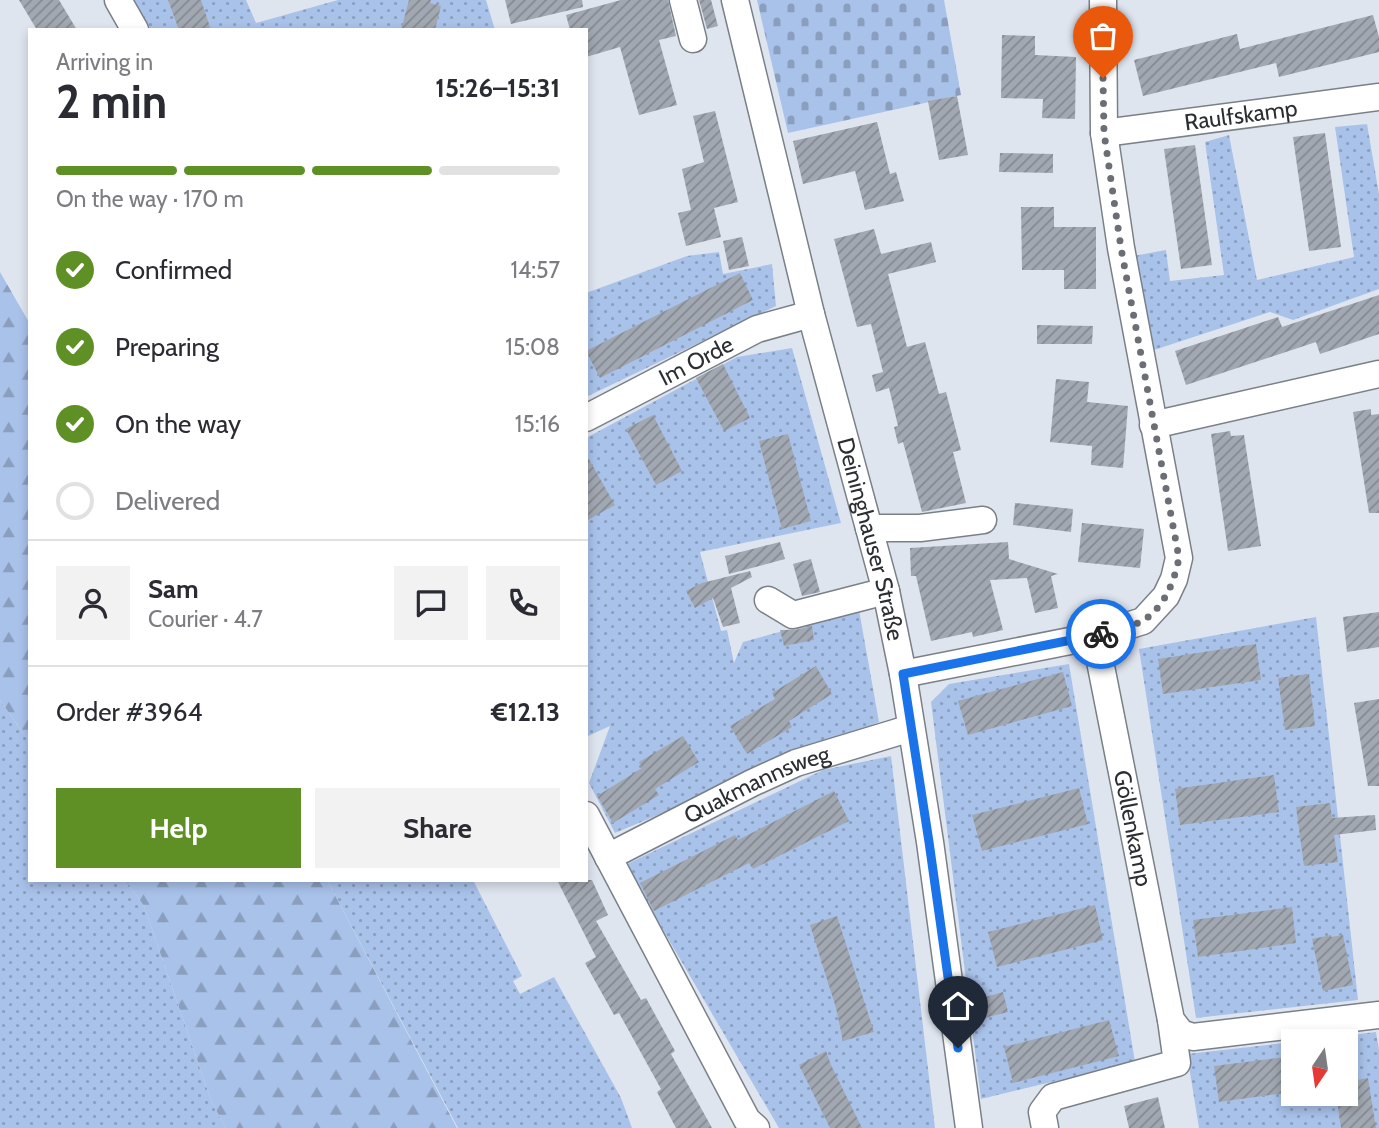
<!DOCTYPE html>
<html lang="en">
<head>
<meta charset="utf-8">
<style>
	body { margin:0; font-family:Cabin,sans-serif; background:#f2f2f3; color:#2b2b33; height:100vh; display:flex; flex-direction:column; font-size:26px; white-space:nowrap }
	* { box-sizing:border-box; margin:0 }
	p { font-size:23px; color:#7c7c81 }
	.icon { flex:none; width:38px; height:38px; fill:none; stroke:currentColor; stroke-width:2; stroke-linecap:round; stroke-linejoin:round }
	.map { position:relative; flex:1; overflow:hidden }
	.panel { position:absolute; left:28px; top:28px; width:560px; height:854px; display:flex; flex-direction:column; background:#fff; border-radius:0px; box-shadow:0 4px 10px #0003 }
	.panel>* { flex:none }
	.needle { width:46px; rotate:193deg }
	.tools { position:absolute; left:1281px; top:1029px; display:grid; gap:14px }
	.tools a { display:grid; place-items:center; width:77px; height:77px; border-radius:0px; background:#fff; box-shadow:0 4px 10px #0003; font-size:35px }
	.pin { position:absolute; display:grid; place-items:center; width:60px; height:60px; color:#fff; margin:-72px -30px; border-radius:50% 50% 50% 0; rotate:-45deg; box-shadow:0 0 7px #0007 }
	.pin .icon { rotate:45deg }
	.courier { position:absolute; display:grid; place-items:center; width:70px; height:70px; margin:-35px; border:5px solid #1a73e8; border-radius:50%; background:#fff; color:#222; box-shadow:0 2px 9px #0007 }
	.headline em { font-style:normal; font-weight:700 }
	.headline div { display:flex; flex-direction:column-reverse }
	.headline { display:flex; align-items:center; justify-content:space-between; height:119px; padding:0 28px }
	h1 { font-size:46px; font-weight:700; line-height:52px }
	.bar { display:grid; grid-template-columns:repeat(4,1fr); gap:10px 7px; align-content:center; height:84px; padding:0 28px }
	.bar i { height:9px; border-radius:5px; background:#e1e1e2 }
	.bar .on { background:#5f9025 }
	.bar p { grid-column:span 4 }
	.line { display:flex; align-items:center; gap:18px; padding:0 28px; border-top:2px solid #e1e1e2 }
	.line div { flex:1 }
	.round { display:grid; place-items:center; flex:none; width:74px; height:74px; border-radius:0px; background:#f2f2f3 }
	ol { padding:0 28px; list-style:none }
	li { display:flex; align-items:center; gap:21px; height:77px }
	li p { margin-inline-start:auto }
	li .icon { padding:7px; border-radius:50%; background:#5f9025; color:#fff; stroke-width:4 }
	li:last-child { color:#7c7c81 }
	li i { width:38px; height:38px; border:4px solid #e1e1e2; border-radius:50% }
	.button { display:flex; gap:14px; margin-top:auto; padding:14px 28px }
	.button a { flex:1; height:80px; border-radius:0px; background:#5f9025; color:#fff; font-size:28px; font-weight:700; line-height:80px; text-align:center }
	.button a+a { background:#f2f2f3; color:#2b2b33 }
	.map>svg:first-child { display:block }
	.grass { fill:url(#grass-dots) }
	.forest { fill:url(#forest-firs) }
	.cemetery { fill:url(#cemetery-stones) }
	.building { fill:url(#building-hatch) }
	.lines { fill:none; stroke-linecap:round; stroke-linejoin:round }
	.minor-casing { stroke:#7a8088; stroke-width:29 }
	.minor { stroke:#fff; stroke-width:26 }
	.done { stroke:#6b6e74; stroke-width:7; stroke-dasharray:0 12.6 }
	.route { stroke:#1a73e8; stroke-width:9 }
	.labels { text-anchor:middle; stroke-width:6; stroke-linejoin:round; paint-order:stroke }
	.street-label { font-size:23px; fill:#2c2e32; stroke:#dfe5ef }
</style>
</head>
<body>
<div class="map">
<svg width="1379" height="1128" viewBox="0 0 1379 1128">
	<defs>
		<pattern id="grass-dots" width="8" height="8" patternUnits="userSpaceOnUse" patternTransform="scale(1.75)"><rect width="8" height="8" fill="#a9c2ea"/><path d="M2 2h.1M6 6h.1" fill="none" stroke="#8a9ebe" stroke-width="1.8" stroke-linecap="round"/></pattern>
		<pattern id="forest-firs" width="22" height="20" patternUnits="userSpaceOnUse" patternTransform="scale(1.75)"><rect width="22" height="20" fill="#a9c2ea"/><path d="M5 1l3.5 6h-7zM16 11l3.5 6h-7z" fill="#8a9ebe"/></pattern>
		<pattern id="cemetery-stones" width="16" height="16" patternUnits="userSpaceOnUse" patternTransform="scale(1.75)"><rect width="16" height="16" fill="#a9c2ea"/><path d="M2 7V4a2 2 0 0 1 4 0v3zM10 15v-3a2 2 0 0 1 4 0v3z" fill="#8a9ebe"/></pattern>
		<pattern id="building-hatch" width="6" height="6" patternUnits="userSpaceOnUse" patternTransform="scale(1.75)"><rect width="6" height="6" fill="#a2a8b1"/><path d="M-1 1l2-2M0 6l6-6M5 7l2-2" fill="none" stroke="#848991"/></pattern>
	</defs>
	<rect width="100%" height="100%" fill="#dfe5ef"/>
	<path class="grass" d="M132 0H246L256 23 338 0H486L495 30H149Z
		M1367 124 1379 194V289L1293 320 1270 312 1154 350 1133 256 1166 250 1170 281 1224 275 1205 142 1229 135 1257 280 1354 257 1335 127Z
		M719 252 723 274 772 264 776 306 586 397V293L687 256Z
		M792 348 841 523 700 552 721 631 727 630 734 663 743 642 859 610 879 722 615 833 589 783 610 726 586 737V438L737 357Z
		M1316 617 1358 1000 1196 1018 1139 649Z
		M1069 664 1135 1062 981 1099 931 702 949 684Z
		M0 700 30 743V880H125L144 906 212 1103 226 1128H0Z
		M891 756 935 1128H779L625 865 823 770Z
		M327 880H473L522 976 513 981 520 994 554 977 621 1098 632 1128H458Z
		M1376 1032 1379 1050V1128H1199L1187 1054 1293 1042V1094H1346V1041H1298Z"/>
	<path class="forest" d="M0 272 30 324V743L0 700Z
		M125 880H327L457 1128H226L212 1103 144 906Z"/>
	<path class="cemetery" d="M757 0H944L961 95 788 133Z"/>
	<path class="building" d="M19 0H59L77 30H37Z
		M168 0H201L211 30H179Z
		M409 0H431L430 3 441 6 435 30H401Z
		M505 0H582L583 7 511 24Z
		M621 0H668L676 36 659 40 677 105 639 115 620 47 586 57V30H570L566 15Z
		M699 0H711L718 26 707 29Z
		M1373 15 1379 37V52L1279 77 1276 63 1143 96 1134 60 1237 34 1240 49Z
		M1002 35 1035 36V55L1076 57 1075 119 1042 118 1043 99 1001 98Z
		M957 96 968 155 939 160 928 101Z
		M715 111 738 202 714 208 721 237 686 246 678 213 691 210 682 169 704 162 693 116Z
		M877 122 890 174 896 172 904 201 865 210 855 171 803 184 793 141Z
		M1325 133 1341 247 1309 251 1293 137Z
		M1195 145 1212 265 1181 269 1164 149Z
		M1000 153 1053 154V173L999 172Z
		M1021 207H1054V227H1096V289H1064V270H1022Z
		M874 229 881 254 931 242 936 262 888 274 907 347 925 342 939 394 946 392 961 450 953 452 966 503 922 512 903 442 898 444 894 427 898 426 889 388 876 392 872 375 883 372 871 324 857 327 834 239Z
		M742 237 749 266 729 270 723 241Z
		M740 273 753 300 600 378 586 351Z
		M1379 295V334L1320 354 1316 342 1186 385 1175 351 1278 317 1282 327Z
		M1037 325 1093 326 1092 344H1037Z
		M723 364 750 418 724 431 696 378Z
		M1056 379 1089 382 1087 402 1128 406 1123 468 1091 465 1092 446 1050 442Z
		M1371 409V415L1379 414V513H1369L1353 412Z
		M653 415 682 471 656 485 626 429Z
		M1230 431 1231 436 1244 435 1261 546 1228 551 1211 434Z
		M788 434 811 521 782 529 759 441Z
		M586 454 615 505 586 521Z
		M1015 503 1073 509 1071 532 1013 525Z
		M1082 523 1144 529 1140 568 1078 562Z
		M780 542 785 559 729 574 725 556Z
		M1008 542 1009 559 1058 574 1051 576 1058 608 1035 613 1027 578 990 580 1003 630 973 637 972 632 931 641 916 576H911L910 548Z
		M811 559 820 592 802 596 793 564Z
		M750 571 752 577 731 588 740 623 723 627 713 598 695 608 686 591 702 583Z
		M1379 612V647L1347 652 1343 617Z
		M812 626 814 640 784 646 780 630H796Z
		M1256 644 1261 680 1163 694 1158 659Z
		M816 666 832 694 789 721 792 727 747 754 730 726 775 699 772 693Z
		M1063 672 1072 706 968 735 958 701Z
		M1309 674 1315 726 1285 730 1278 678Z
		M1379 699V786H1368L1354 703Z
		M683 736 699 762 655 789 659 795 613 823 597 796 642 768 639 762Z
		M1274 775 1279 812 1180 825 1175 789Z
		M1079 788 1088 824 982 851 972 815Z
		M834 791 849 821 753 869 749 863 654 911 640 883 735 835 738 840Z
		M1330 803 1332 818 1375 815 1376 830 1334 835 1338 862 1304 866 1296 807Z
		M557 880H592L608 915 596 921 641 1000 646 998 675 1051 671 1054 712 1128H676L657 1092 661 1089 619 1013 614 1015 585 963 596 957Z
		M1095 905 1103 940 997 967 988 932Z
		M1292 907 1296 943 1198 957 1193 920Z
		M837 916 874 1032 843 1041 836 1008 810 925Z
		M1331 935V937L1343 935 1353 985 1323 991 1312 939Z
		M1003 992 1008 1012 980 1019 975 1000Z
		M1109 1020 1119 1056 1013 1083 1004 1047Z
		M826 1051 831 1065 862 1128H830L799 1065Z
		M1293 1056V1092L1219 1102 1214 1066Z
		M1368 1078 1376 1128H1341L1336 1094H1346V1082Z
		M1158 1097 1165 1128H1129L1124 1106Z"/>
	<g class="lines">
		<defs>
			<g id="minor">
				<path d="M118 0 135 30"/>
				<path d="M683 0 693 39"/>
				<path id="s1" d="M735 0 811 314 886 591 903 674 930 842 969 1128"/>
				<path id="s2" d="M1104 133 1379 97"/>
				<path id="s3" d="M586 418 757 329 811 314"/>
				<path d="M1153 425 1379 374"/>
				<path d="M869 528H920L983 520"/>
				<path d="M768 600 793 615 886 591"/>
				<path id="s4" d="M1095 636 1171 1020 1181 1033 1193 1037 1379 1015"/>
				<path d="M903 674 1095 636 1143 621 1166 596 1174 579 1179 558 1121 248 1104 133 1103 0"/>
				<path d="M586 815 747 1120 756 1128"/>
				<path id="s5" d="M608 857 752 783 796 763 911 728"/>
				<path d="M1045 1128 1042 1112 1053 1097 1177 1063 1171 1020"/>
			</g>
		</defs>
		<use href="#minor" class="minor-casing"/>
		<use href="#minor" class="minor"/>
	</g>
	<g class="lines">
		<path class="done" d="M1101 634C1114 630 1132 627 1144 620 1165 606 1174 582 1179 558L1121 248 1104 133 1103 78"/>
		<path class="route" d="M958 1048 929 842 903 674 1101 634"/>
	</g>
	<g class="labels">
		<g class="street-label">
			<text dy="8" stroke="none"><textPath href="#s2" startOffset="138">Raulfskamp</textPath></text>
			<text dy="8" stroke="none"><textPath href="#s3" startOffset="124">Im Orde</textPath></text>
			<text dy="8" stroke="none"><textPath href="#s1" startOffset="556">Deininghauser Straße</textPath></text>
			<text dy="8" stroke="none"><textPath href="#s5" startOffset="166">Quakmannsweg</textPath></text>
			<text dy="8" stroke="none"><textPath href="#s4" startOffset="196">Göllenkamp</textPath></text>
		</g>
	</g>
</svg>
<div class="tools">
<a><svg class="needle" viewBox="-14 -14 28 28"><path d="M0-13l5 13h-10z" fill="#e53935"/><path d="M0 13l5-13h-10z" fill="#7c7c81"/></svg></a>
</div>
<div class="pin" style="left:1103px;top:78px;background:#ea580c"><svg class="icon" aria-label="bag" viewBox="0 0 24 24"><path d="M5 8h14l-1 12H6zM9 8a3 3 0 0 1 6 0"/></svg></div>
<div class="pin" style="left:958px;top:1048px;background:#1f2937"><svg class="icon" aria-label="home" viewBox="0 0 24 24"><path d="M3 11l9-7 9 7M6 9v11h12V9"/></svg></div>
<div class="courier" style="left:1101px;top:634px"><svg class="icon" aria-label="bike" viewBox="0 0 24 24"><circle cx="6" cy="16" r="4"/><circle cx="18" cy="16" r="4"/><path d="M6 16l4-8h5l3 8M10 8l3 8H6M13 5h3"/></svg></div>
<section class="panel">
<div class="headline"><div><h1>2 min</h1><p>Arriving in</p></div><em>15:26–15:31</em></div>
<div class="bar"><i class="on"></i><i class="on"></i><i class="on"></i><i></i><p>On the way · 170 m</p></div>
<ol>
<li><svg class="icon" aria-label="check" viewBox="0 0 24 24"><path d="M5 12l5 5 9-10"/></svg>Confirmed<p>14:57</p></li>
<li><svg class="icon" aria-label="check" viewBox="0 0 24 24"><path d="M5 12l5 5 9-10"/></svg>Preparing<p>15:08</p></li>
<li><svg class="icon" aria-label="check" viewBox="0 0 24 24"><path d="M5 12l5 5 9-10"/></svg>On the way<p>15:16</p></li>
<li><i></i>Delivered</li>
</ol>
<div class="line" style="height:126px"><a class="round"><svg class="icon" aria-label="person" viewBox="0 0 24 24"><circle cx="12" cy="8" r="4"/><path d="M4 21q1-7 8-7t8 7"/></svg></a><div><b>Sam</b><p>Courier · 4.7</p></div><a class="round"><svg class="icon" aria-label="chat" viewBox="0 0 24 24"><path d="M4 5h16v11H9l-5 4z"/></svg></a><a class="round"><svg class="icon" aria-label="phone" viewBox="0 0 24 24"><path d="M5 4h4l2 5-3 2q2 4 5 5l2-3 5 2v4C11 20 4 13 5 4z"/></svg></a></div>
<div class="line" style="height:91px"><div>Order #3964</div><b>€12.13</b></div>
<div class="button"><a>Help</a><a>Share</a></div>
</section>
</div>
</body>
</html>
